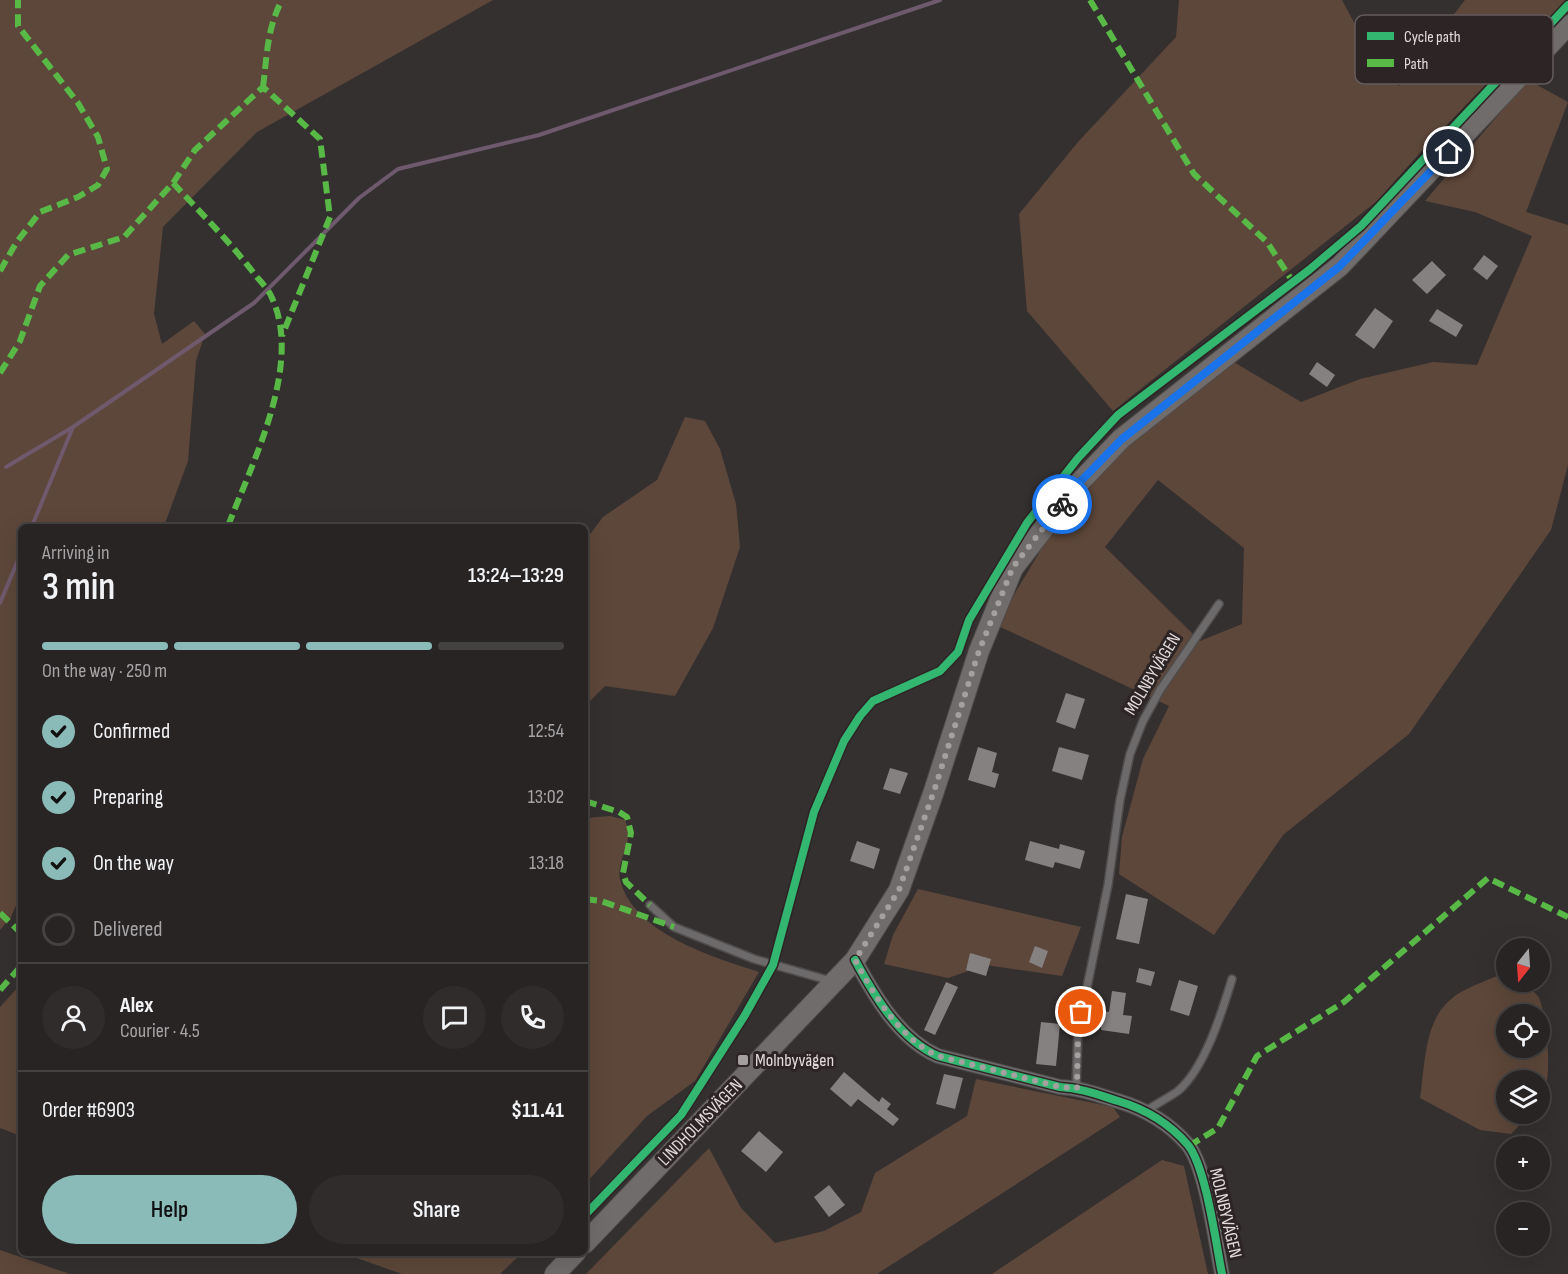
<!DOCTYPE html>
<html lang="en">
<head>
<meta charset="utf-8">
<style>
	body { margin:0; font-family:"Sofia Sans Condensed",sans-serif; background:#302c2c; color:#f1f3f6; height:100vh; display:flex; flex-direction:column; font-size:22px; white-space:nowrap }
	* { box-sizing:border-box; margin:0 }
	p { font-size:20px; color:#a5a4a6 }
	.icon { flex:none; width:33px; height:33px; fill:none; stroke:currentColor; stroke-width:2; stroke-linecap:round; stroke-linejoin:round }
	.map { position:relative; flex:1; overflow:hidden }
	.panel { position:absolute; left:18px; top:524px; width:570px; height:732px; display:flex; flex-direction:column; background:#282424; border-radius:9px; box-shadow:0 6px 24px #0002,0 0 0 2px #444141 }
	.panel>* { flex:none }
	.needle { width:39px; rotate:197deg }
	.buttons { position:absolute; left:1496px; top:938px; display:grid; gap:12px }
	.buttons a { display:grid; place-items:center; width:54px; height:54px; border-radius:50%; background:#282424; box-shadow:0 6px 24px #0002,0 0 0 2px #444141; font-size:30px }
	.pin { position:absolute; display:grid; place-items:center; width:51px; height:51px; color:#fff; margin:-26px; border:3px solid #fff; border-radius:50%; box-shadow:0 2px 6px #0007 }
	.courier { position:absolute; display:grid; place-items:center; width:60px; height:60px; margin:-30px; border:4px solid #1a73e8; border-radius:50%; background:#fff; color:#222; box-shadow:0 2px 8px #0007 }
	.headline em { font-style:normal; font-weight:600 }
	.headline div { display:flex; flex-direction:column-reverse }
	.headline { display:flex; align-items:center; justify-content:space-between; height:102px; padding:0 24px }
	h1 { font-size:39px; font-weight:600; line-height:45px }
	.bar { display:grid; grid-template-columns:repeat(4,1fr); gap:9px 6px; align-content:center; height:72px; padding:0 24px }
	.bar i { height:8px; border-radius:4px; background:#444141 }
	.bar .selected { background:#8bbbb9 }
	.bar p { grid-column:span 4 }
	.line { display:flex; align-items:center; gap:15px; padding:0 24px; border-top:2px solid #444141 }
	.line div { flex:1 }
	.round { display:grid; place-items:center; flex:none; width:63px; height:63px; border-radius:32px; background:#302c2c }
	ol { padding:0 24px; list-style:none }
	li { display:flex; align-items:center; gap:18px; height:66px }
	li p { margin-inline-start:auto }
	li .icon { padding:6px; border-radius:50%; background:#8bbbb9; color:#111; stroke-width:4 }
	li:last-child { color:#a5a4a6 }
	li i { width:33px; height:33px; border:3px solid #444141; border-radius:50% }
	.cta { display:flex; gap:12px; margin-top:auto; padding:12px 24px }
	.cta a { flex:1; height:69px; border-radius:36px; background:#8bbbb9; color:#111; font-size:24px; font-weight:600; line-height:69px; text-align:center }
	.cta a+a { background:#302c2c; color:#f1f3f6 }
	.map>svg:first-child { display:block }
	.green { fill:#5d473a; fill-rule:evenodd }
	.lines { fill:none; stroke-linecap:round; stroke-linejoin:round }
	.stream { stroke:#6e596d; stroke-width:4 }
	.building { fill:#858181 }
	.lane-casing { stroke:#504c4c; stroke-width:10 }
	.street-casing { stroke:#504c4c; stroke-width:16 }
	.secondary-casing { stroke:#504c4c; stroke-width:22 }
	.lane { stroke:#6c6a6b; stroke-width:7 }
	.street { stroke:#6c6a6b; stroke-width:14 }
	.secondary { stroke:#706c6c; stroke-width:20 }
	.quiet { stroke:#58b947; stroke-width:6; stroke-dasharray:12 6; stroke-linecap:butt }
	.cycleway-casing { stroke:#2d2425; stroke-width:11 }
	.cycleway { stroke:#33b770; stroke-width:8 }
	.done { stroke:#a5a0a0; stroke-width:6; stroke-dasharray:0 10.8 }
	.route { stroke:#1a73e8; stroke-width:8 }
	.poi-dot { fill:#a5a0a0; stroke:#2d2425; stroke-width:2 }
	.labels { text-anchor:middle; stroke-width:6; stroke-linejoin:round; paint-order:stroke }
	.street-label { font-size:18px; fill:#e2dcdc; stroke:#2d2425 }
	.poi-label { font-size:18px; fill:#e2dcdc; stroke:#2d2425; text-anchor:start }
	.key { fill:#2d2425; stroke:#635b5c; stroke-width:1.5 }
	.key-label { font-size:16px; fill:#e2dcdc }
</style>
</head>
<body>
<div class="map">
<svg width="1568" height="1274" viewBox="0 0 1568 1274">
	<rect width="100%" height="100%" fill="#353030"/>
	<path class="green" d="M0 0H493L257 132 163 227 154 314 162 344 194 321 205 334 196 361 188 461 164 526H21V894L11 917 0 930Z
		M1179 0H1342L1371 54 1399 86 1465 0H1568L1426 146 1377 201 1113 411 1027 311 1019 214 1078 142 1176 37Z
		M1528 80 1568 102 1526 212 1568 225V465L1551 530 1409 734 1283 835 1214 935 1119 874 1122 837 1143 759 1169 706 996 625 1049 536 1124 447 1232 361 1301 402 1360 379 1433 362 1477 365 1532 236 1475 212 1425 201ZM1158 480 1244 548 1242 624 1200 641 1105 547Z
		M685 417 705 421 720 449 736 504 740 547 713 628 675 696 605 686 585 706V541L603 517 657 480Z
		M610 816 625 820C627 826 629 832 628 838 626 851 617 867 620 879 632 933 713 957 759 972L695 1081 647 1116 585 1184V818Z
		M918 889 1081 927 1062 976 986 965 948 978 884 964 893 935Z
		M1497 976 1506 978V981H1522C1527 986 1536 992 1539 998 1548 1017 1554 1089 1539 1105V1080H1506V1113H1531L1511 1134 1480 1130 1420 1098C1425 1066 1424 1022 1450 1000 1462 989 1481 983 1497 976ZM1506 1014H1539V1047H1506Z
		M21 984V1136L0 1128V1007Z
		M976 1079 1113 1107 1120 1117 877 1274H586L709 1148 741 1208 775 1243 824 1231 861 1212 875 1173 967 1116Z
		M1162 1160 1184 1166 1208 1274H992Z
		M0 1250 70 1274H0Z
		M343 1253H522L500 1274H402Z"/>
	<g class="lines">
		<path class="stream" d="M6 467 73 427 254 303 359 198 398 169 539 135 940 0
			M32 526 73 427
			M0 603 21 553"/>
	</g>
	<path class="building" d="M1484 255 1498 266 1487 280 1473 269Z
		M1432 261 1446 275 1427 294 1412 280Z
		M1375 308 1393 321 1374 349 1355 335Z
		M1437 309 1463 325 1456 337 1429 321Z
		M1317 362 1335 375 1327 387 1309 374Z
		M1066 693 1085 699 1075 729 1056 722Z
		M978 747 997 753 992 772 999 774 995 788 968 780Z
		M1059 747 1089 755 1082 780 1052 771Z
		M890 768 908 773 900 794 883 789Z
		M857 841 880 849 874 869 850 861Z
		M1030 841 1059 849 1060 844 1085 851 1080 869 1055 862 1053 868 1025 860Z
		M1126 894 1148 899 1139 944 1116 939Z
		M1035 946 1048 951 1042 968 1029 962Z
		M970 953 991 959 986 976 966 970Z
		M1139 968 1155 972 1151 986 1136 982Z
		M1179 980 1198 986 1189 1016 1170 1010Z
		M946 982 958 987 935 1035 924 1030Z
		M1112 991 1126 993 1123 1015 1132 1016 1129 1034 1101 1030 1103 1011 1109 1012Z
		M1041 1022 1060 1024 1056 1066 1036 1064Z
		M844 1072 879 1102 882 1097 891 1104 887 1109 899 1119 893 1126 858 1099 851 1107 830 1089Z
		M944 1074 963 1078 955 1109 936 1104Z
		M759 1131 783 1152 766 1172 741 1151Z
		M829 1185 845 1205 829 1217 814 1197Z"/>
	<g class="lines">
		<defs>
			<path id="lane" d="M650 905 674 927 754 959 831 981
				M1076 1088 1078 1031 1108 885 1120 800 1130 754 1143 721 1160 690 1219 604
				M1146 1111C1156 1104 1168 1098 1178 1091 1205 1068 1222 1012 1232 979"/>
			<path id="street" d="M855 960C874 995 899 1039 938 1056L1060 1087C1081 1088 1099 1095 1118 1101 1145 1109 1169 1123 1188 1145 1206 1167 1216 1244 1222 1274"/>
			<path id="secondary" d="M585 1243 855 960 899 890 934 791 979 651 1013 568 1079 483 1121 439 1340 266 1568 25
				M555 1274 576 1252"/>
		</defs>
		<use href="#lane" class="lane-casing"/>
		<use href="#street" class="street-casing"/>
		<use href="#secondary" class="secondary-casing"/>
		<use href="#lane" class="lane"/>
		<use href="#street" class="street"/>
		<use href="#secondary" class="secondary"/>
		<path class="quiet" d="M1090 0 1194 174 1267 242 1293 282
			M263 87C267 56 267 28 282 0
			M173 183C201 213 231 243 256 276 261 282 269 290 272 298 303 365 252 463 228 526
			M0 271 16 243 40 212 78 197 98 185 107 169 98 137 78 103 18 26V0
			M0 373 20 341 40 286 68 255 124 237 173 183 195 150 263 87 320 139 330 217 282 336
			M585 801 619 812 627 817 631 833 623 873 626 882 650 905
			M585 899 601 901 674 927
			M0 913 21 933
			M0 990 21 966
			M1189 1146 1218 1128 1257 1056 1344 1002 1488 878 1568 917"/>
		<defs>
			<path id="cycleway" d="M855 960C874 995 899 1039 938 1056L1060 1087C1081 1088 1099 1095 1118 1101 1145 1109 1169 1123 1188 1145 1206 1167 1216 1244 1222 1274
				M585 1215 681 1115 745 1015 773 965 814 812 844 741 860 716 873 701 940 671 958 652 969 620 1027 523 1078 458 1118 415 1309 270 1361 226 1568 5"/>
		</defs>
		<use href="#cycleway" class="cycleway-casing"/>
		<use href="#cycleway" class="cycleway"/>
	</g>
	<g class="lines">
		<path class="done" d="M1062 504 1013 567 979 651 934 791 899 890 855 960C874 995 900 1039 938 1056L1060 1087 1077 1088 1078 1031 1081 1012"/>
		<path class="route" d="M1062 504 1079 483 1122 439 1340 266 1449 152"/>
	</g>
	<rect class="poi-dot" x="737" y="1054" width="12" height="12" rx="3"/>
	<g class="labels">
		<g class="street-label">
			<text transform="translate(1152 674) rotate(-59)" y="6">MOLNBYVÄGEN</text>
			<text transform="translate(700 1122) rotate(-46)" y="6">LINDHOLMSVÄGEN</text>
			<text transform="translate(1226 1213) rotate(77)" y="6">MOLNBYVÄGEN</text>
		</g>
		<g class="poi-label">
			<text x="755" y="1066">Molnbyvägen</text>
		</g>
	</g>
	<rect x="1355" y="15" width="198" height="69" rx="9" class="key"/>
	<rect x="1367" y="32" width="27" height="8" fill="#33b770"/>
	<rect x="1367" y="59" width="27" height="8" fill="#58b947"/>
	<g class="key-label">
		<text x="1404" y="42">Cycle path</text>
		<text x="1404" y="69">Path</text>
	</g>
</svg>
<div class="buttons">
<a><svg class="needle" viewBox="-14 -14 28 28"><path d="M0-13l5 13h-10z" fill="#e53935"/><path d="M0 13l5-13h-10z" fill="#a5a4a6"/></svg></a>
<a><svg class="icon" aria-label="locate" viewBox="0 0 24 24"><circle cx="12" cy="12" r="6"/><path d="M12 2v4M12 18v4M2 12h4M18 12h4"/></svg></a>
<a><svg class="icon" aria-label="layers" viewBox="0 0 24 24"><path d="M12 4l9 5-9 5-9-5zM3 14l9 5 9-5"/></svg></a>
<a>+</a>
<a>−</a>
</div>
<div class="pin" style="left:1081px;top:1012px;background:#ea580c"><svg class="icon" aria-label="bag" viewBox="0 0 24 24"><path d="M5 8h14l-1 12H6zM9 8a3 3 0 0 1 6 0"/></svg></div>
<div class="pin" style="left:1449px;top:152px;background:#1f2937"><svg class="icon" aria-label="home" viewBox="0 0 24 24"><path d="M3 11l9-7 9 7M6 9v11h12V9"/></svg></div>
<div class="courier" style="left:1062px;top:504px"><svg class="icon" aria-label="bike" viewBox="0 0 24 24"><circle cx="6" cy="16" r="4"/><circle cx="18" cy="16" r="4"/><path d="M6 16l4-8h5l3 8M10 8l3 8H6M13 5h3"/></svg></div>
<section class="panel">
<div class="headline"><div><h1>3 min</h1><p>Arriving in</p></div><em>13:24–13:29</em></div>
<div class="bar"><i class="selected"></i><i class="selected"></i><i class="selected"></i><i></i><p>On the way · 250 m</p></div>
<ol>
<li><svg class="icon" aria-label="check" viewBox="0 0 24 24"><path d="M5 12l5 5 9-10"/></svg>Confirmed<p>12:54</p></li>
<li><svg class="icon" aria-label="check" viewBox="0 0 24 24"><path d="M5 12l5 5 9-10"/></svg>Preparing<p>13:02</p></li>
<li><svg class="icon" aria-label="check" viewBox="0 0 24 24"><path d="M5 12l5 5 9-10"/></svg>On the way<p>13:18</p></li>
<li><i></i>Delivered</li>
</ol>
<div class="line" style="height:108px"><a class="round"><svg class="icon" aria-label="person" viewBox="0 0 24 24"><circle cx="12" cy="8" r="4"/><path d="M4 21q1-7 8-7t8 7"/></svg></a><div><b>Alex</b><p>Courier · 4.5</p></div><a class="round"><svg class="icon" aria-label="chat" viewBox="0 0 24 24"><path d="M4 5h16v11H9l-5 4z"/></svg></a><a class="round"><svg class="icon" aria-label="phone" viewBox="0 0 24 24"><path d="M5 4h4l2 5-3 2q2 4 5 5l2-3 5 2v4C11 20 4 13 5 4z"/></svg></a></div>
<div class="line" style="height:78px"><div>Order #6903</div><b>$11.41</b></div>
<div class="cta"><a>Help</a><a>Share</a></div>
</section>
</div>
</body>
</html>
